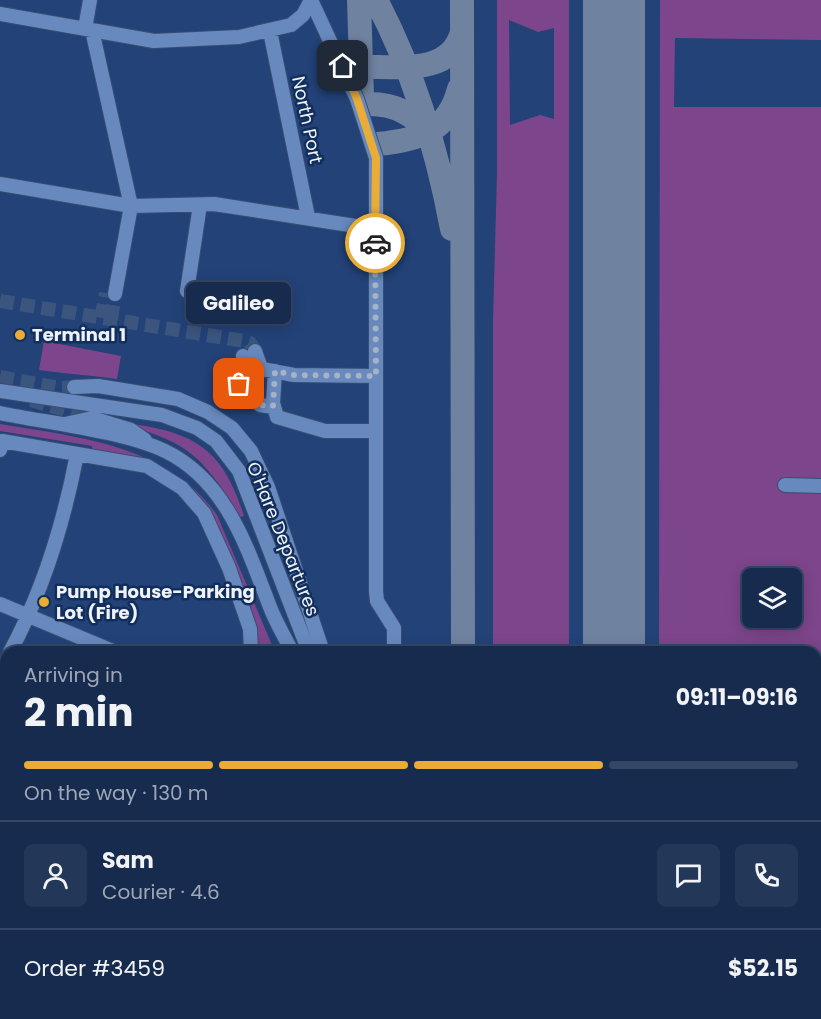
<!DOCTYPE html>
<html lang="en">
<head>
<meta charset="utf-8">
<style>
	body { margin:0; font-family:Poppins,sans-serif; background:#233758; color:#f1f3f6; height:100vh; display:flex; flex-direction:column; font-size:22px; white-space:nowrap }
	* { box-sizing:border-box; margin:0 }
	p { font-size:20px; color:#9ea7b6 }
	.icon { flex:none; width:33px; height:33px; fill:none; stroke:currentColor; stroke-width:2; stroke-linecap:round; stroke-linejoin:round }
	.map { position:relative; flex:1; overflow:hidden }
	.panel { position:absolute; left:0px; top:646px; width:822px; height:374px; display:flex; flex-direction:column; background:#162b4e; border-radius:18px 18px 0 0; box-shadow:0 3px 15px #0003,0 0 0 2px #354766 }
	.panel>* { flex:none }
	.buttons { position:absolute; left:742px; top:568px; display:grid; gap:12px }
	.buttons a { display:grid; place-items:center; width:60px; height:60px; border-radius:9px; background:#162b4e; box-shadow:0 3px 15px #0003,0 0 0 2px #354766; font-size:30px }
	.pin { position:absolute; display:grid; place-items:center; width:51px; height:51px; color:#fff; margin:-26px; border-radius:12px; box-shadow:0 3px 9px #0006 }
	.courier { position:absolute; display:grid; place-items:center; width:60px; height:60px; margin:-30px; border:4px solid #e8ac37; border-radius:50%; background:#fff; color:#222; box-shadow:0 2px 8px #0007 }
	.bubble { position:absolute; height:42px; border-radius:9px; background:#162b4e; box-shadow:0 3px 15px #0003,0 0 0 2px #354766; font-size:20px; font-weight:700; line-height:42px; text-align:center }
	.overview em { font-style:normal; font-weight:700 }
	.overview div { display:flex; flex-direction:column-reverse }
	.overview { display:flex; align-items:center; justify-content:space-between; height:102px; padding:0 24px }
	h1 { font-size:39px; font-weight:700; line-height:45px }
	.bar { display:grid; grid-template-columns:repeat(4,1fr); gap:9px 6px; align-content:center; height:72px; padding:0 24px }
	.bar i { height:8px; border-radius:4px; background:#354766 }
	.bar .selected { background:#e8ac37 }
	.bar p { grid-column:span 4 }
	.line { display:flex; align-items:center; gap:15px; padding:0 24px; border-top:2px solid #354766 }
	.line div { flex:1 }
	.round { display:grid; place-items:center; flex:none; width:63px; height:63px; border-radius:9px; background:#233758 }
	.map>svg:first-child { display:block }
	.built { fill:#224278; fill-rule:evenodd }
	.green { fill:#7d458b; fill-rule:evenodd }
	.lines { fill:none; stroke-linecap:round; stroke-linejoin:round }
	.taxiway { stroke:#6f82a0; stroke-width:24 }
	.runway { stroke:#6f82a0; stroke-width:62 }
	.minor-tunnel { stroke:#3c557e; stroke-width:14; stroke-dasharray:14 7; stroke-linecap:butt }
	.minor-casing { stroke:#384e71; stroke-width:16 }
	.minor { stroke:#6889be; stroke-width:14 }
	.done { stroke:#a6b2c6; stroke-width:6; stroke-dasharray:0 10.8 }
	.route { stroke:#e8ac37; stroke-width:8 }
	.poi-dot { fill:#e8ac37; stroke:#122e5c; stroke-width:2 }
	.labels { text-anchor:middle; stroke-width:5; stroke-linejoin:round; paint-order:stroke }
	.street-label { font-size:18px; fill:#eff3f9; stroke:#122e5c }
	.poi-label { font-size:18px; font-weight:bold; fill:#eff3f9; stroke:#122e5c; text-anchor:start }
</style>
</head>
<body>
<div class="map">
<svg width="821" height="1019" viewBox="0 0 821 1019">
	<rect width="100%" height="100%" fill="#1d3968"/>
	<path class="built" d="M0 0H821V1019H0ZM753 579H792V618H753ZM6 652H816V1014H6Z"/>
	<path class="green" d="M497 0H569V652H493V319L497 174ZM509 20 538 32 554 28V119L540 115 510 125Z
		M660 0H821V40L675 38 674 107H821V960H816V652H659ZM753 579H792V618H753Z
		M44 341 121 356 117 379C90 375 65 374 39 370Z
		M114 421C123 421 135 424 145 426 205 436 226 460 244 516L240 517C201 452 186 442 114 421Z
		M0 424C78 437 168 445 217 515L275 652H257L256 626 187 486 92 451V446L0 431Z
		M152 1014H219L223 1019H150Z"/>
	<g class="lines">
		<path class="taxiway" d="M359 0 362 96
			M376 0C414 72 437 149 452 229
			M462 0 463 652
			M351 67C388 64 450 80 462 32
			M365 104C392 103 414 112 429 135
			M378 144C417 140 448 133 459 89
			M816 990H821
			M599 1014 603 1019
			M465 1019 467 1014
			M623 1019 626 1014"/>
		<path class="runway" d="M614 0V652
			M613 1014V1019"/>
		<path class="minor-tunnel" d="M0 301 244 341 250 343 255 351
			M101 318 106 293
			M111 319 115 294
			M0 377 60 388 74 387
			M31 400 92 418"/>
		<defs>
			<path id="minor" d="M311 0 357 99 376 158V591L377 601 394 628V652
				M0 14 154 41 239 37 291 25 303 15 311 0
				M85 29 90 0
				M92 30 131 206 115 294
				M270 31 308 217
				M0 184 131 206 214 204 375 229
				M187 291 200 205
				M255 351 261 368
				M243 356 247 366 294 375 376 376
				M247 366 241 370 239 384 260 405 273 407
				M275 371 273 403 277 417 325 431H376
				M74 387 98 386 178 399 208 412 232 428 251 451 268 487 323 652
				M0 391 162 415 197 428 216 441 239 471 309 652
				M253 398 257 367
				M0 413C48 423 123 431 165 451 227 481 247 548 270 607 276 623 285 637 292 652
				M65 424 92 418 131 430 145 440
				M0 450 2 441 147 466 182 488 204 513 229 568 250 629 251 652
				M785 485 821 486
				M0 604 115 652
				M10 652C43 591 64 522 77 454
				M0 671 6 660
				M0 749 6 753
				M0 774 6 780
				M0 787 6 790
				M0 818 6 820
				M0 840 6 843
				M0 878 6 882
				M228 1014 230 1019
				M248 1014 253 1019
				M267 1014 271 1019
				M299 1014 303 1019
				M387 1014V1019
				M131 1019 135 1014
				M349 1019V1014
				M366 1019V1014"/>
		</defs>
		<use href="#minor" class="minor-casing"/>
		<use href="#minor" class="minor"/>
	</g>
	<g class="lines">
		<path class="done" d="M239 384 260 405 273 406 275 371 294 375 376 376 375 243"/>
		<path class="route" d="M343 66 357 99 376 158 375 243"/>
	</g>
	<g class="poi-dot">
		<circle cx="20" cy="335" r="6"/>
		<circle cx="44" cy="602" r="6"/>
	</g>
	<g class="labels">
		<g class="street-label">
			<text transform="translate(307 120) rotate(78)" y="6">North Port</text>
			<text transform="translate(283 539) rotate(68)" y="6">O'Hare Departures</text>
		</g>
		<g class="poi-label">
			<text x="32" y="341">Terminal 1</text>
			<text x="56" y="598">Pump House-Parking<tspan x="56" dy="21">Lot (Fire)</tspan></text>
		</g>
	</g>
</svg>
<div class="buttons">
<a><svg class="icon" aria-label="layers" viewBox="0 0 24 24"><path d="M12 4l9 5-9 5-9-5zM3 14l9 5 9-5"/></svg></a>
</div>
<div class="pin" style="left:239px;top:384px;background:#ea580c"><svg class="icon" aria-label="bag" viewBox="0 0 24 24"><path d="M5 8h14l-1 12H6zM9 8a3 3 0 0 1 6 0"/></svg></div>
<div class="pin" style="left:343px;top:66px;background:#1f2937"><svg class="icon" aria-label="home" viewBox="0 0 24 24"><path d="M3 11l9-7 9 7M6 9v11h12V9"/></svg></div>
<div class="courier" style="left:375px;top:243px"><svg class="icon" aria-label="car" viewBox="0 0 24 24"><path d="M5 17H2v-5l4-1 3-4h7l3 4 3 1v5h-3M9 17h6M6 11h13"/><circle cx="7" cy="17" r="2"/><circle cx="17" cy="17" r="2"/></svg></div>
<div class="bubble" style="left:186px;top:282px;width:105px">Galileo</div>
<section class="panel">
<div class="overview"><div><h1>2 min</h1><p>Arriving in</p></div><em>09:11–09:16</em></div>
<div class="bar"><i class="selected"></i><i class="selected"></i><i class="selected"></i><i></i><p>On the way · 130 m</p></div>
<div class="line" style="height:108px"><a class="round"><svg class="icon" aria-label="person" viewBox="0 0 24 24"><circle cx="12" cy="8" r="4"/><path d="M4 21q1-7 8-7t8 7"/></svg></a><div><b>Sam</b><p>Courier · 4.6</p></div><a class="round"><svg class="icon" aria-label="chat" viewBox="0 0 24 24"><path d="M4 5h16v11H9l-5 4z"/></svg></a><a class="round"><svg class="icon" aria-label="phone" viewBox="0 0 24 24"><path d="M5 4h4l2 5-3 2q2 4 5 5l2-3 5 2v4C11 20 4 13 5 4z"/></svg></a></div>
<div class="line" style="height:78px"><div>Order #3459</div><b>$52.15</b></div>
</section>
</div>
</body>
</html>
